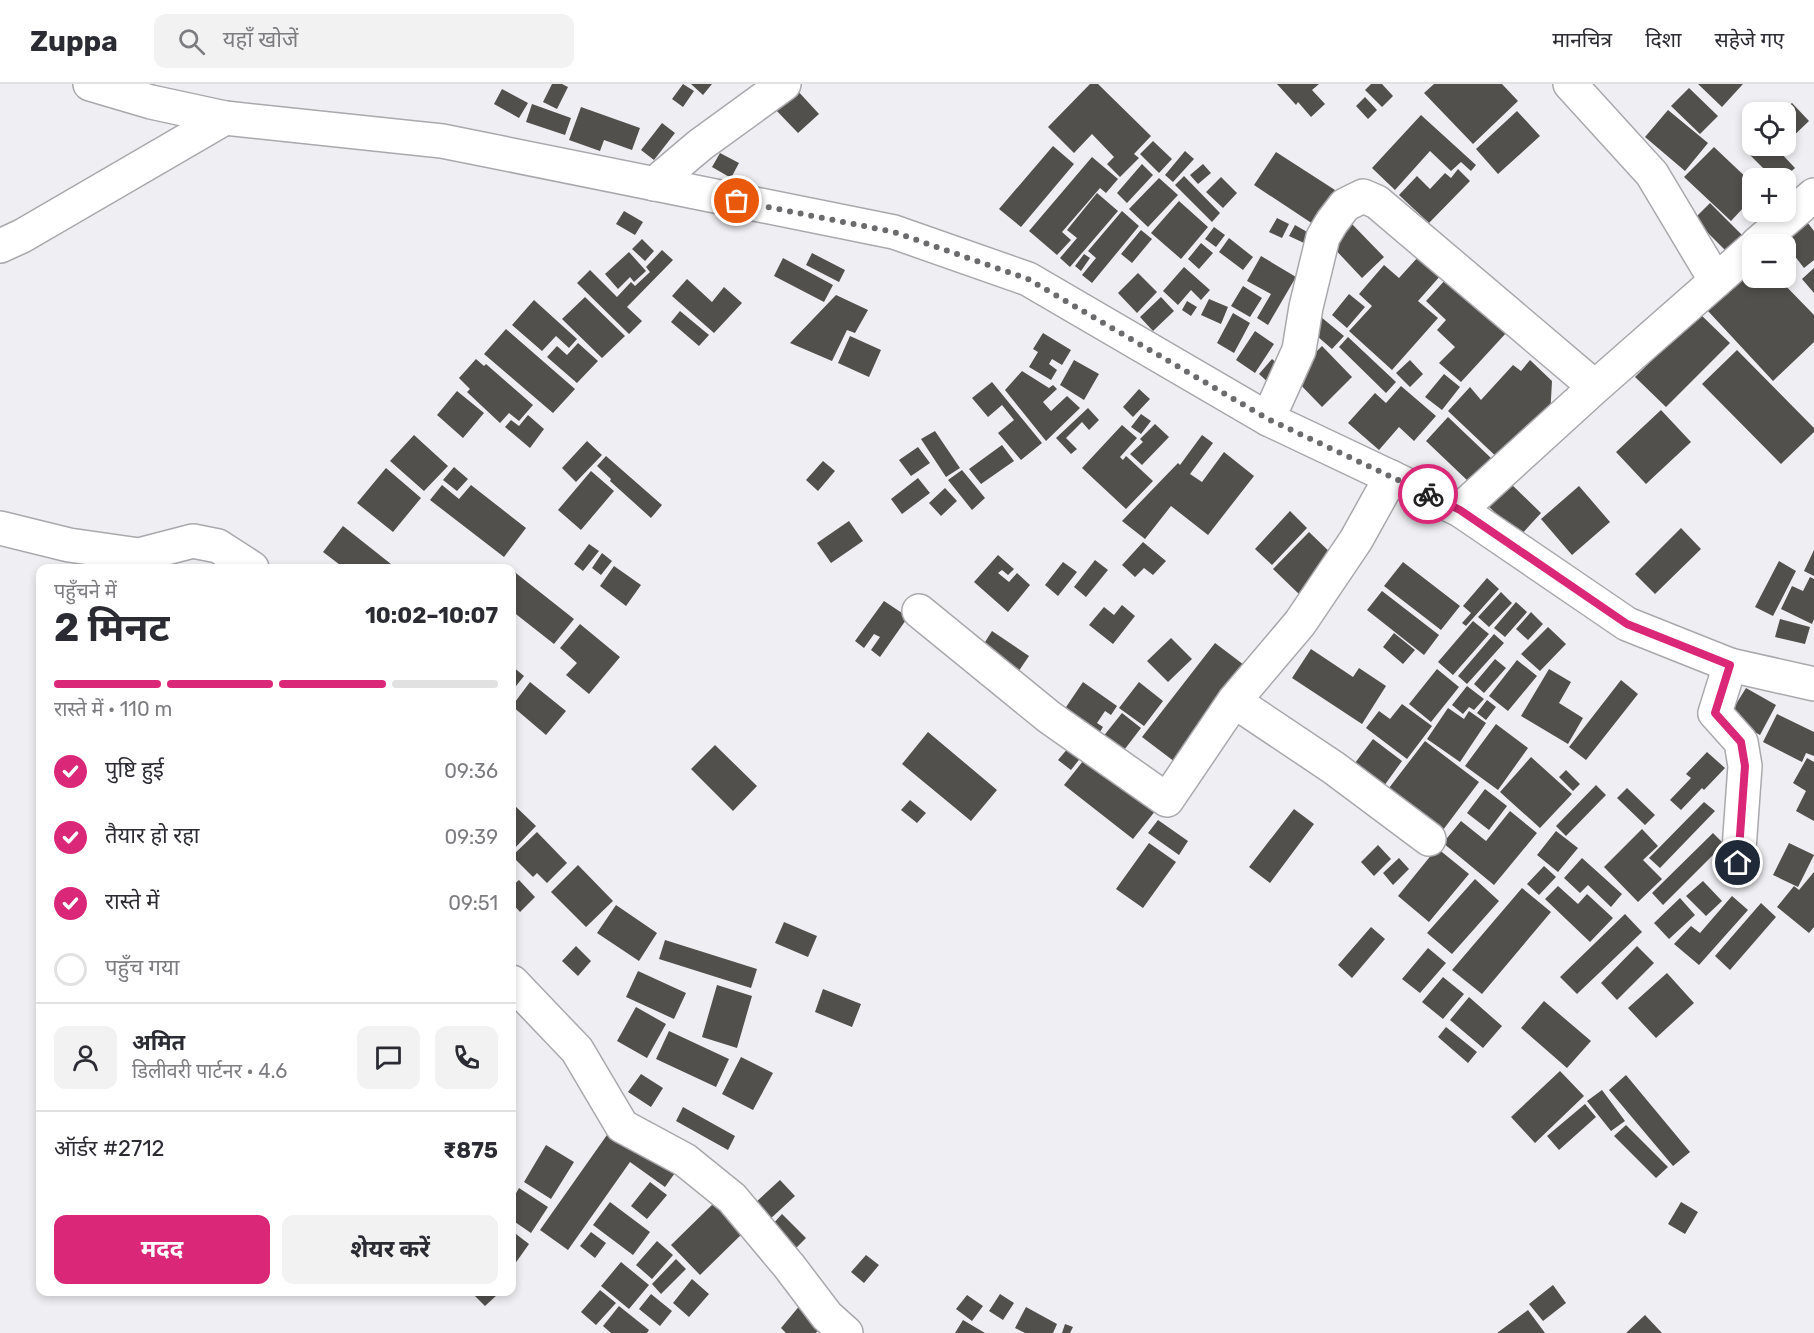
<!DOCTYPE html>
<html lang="hi">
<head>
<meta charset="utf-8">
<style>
	body { margin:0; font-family:Rubik,"Noto Sans Devanagari",sans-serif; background:#f2f2f3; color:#2b2b33; height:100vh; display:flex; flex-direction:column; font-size:22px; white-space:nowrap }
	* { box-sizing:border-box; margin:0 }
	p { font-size:20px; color:#7c7c81 }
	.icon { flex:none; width:33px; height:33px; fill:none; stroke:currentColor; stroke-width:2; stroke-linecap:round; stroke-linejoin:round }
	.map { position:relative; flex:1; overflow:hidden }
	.side { position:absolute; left:36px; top:480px; width:480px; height:732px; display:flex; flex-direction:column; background:#fff; border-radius:12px; box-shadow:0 3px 9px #0003 }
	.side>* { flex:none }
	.controls { position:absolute; left:1742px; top:18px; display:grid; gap:12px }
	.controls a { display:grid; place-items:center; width:54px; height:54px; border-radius:12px; background:#fff; box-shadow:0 3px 9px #0003; font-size:30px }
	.pin { position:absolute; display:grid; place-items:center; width:51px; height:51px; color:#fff; margin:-26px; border:3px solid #fff; border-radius:50%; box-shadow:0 2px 6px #0007 }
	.courier { position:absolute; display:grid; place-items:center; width:60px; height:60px; margin:-30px; border:4px solid #db2777; border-radius:50%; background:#fff; color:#222; box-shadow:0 2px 8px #0007 }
	.headline em { font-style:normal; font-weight:700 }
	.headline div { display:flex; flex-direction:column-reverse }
	.headline { display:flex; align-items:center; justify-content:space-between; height:102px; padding:0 18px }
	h1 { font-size:39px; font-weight:700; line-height:45px }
	.bar { display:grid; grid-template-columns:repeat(4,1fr); gap:9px 6px; align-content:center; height:72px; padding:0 18px }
	.bar i { height:8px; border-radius:4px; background:#e1e1e2 }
	.bar .on { background:#db2777 }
	.bar p { grid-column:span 4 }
	.line { display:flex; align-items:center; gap:15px; padding:0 18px; border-top:2px solid #e1e1e2 }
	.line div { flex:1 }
	.round { display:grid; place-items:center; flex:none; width:63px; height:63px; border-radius:12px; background:#f2f2f3 }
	ol { padding:0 18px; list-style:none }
	li { display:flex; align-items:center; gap:18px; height:66px }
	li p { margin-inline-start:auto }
	li .icon { padding:6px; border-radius:50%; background:#db2777; color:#fff; stroke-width:4 }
	li:last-child { color:#7c7c81 }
	li i { width:33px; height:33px; border:3px solid #e1e1e2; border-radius:50% }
	.primary-button { display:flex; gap:12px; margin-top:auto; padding:12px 18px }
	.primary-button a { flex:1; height:69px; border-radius:12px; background:#db2777; color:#fff; font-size:24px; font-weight:700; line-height:69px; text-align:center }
	.primary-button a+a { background:#f2f2f3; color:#2b2b33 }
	header { display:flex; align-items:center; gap:36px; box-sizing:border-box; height:84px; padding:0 30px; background:#fff; border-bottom:2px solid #e1e1e2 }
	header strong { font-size:28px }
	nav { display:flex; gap:33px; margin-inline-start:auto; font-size:21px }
	.search { width:420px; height:54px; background:#f2f2f3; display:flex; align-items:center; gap:15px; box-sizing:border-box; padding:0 21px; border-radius:12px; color:#7c7c81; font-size:22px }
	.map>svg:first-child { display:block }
	.building { fill:#52504d }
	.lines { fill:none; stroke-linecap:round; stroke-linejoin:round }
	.street-casing { stroke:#a9a8ac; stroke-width:36 }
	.primary-casing { stroke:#a9a8ac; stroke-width:36 }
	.street { stroke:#fff; stroke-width:33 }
	.primary { stroke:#fff; stroke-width:33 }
	.done { stroke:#6b6a6d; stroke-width:6; stroke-dasharray:0 10.8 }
	.route { stroke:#db2777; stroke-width:8 }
</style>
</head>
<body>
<header>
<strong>Zuppa</strong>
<div class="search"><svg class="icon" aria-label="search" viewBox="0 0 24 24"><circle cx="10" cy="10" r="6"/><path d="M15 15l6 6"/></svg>यहाँ खोजें</div>
<nav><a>मानचित्र</a><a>दिशा</a><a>सहेजे गए</a></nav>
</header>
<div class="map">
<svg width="1814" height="1249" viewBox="0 0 1814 1249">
	<rect width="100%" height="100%" fill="#efeef2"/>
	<path class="building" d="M552 0H562L568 3 557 25 543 18Z
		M683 0 694 7 683 23 672 15Z
		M691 0H712L703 11Z
		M1090 0H1098L1151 52 1134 70 1139 74 1120 93 1107 80 1114 73 1092 50 1074 69 1048 43Z
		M1277 0H1319L1312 6 1325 20 1311 33 1298 18 1296 21Z
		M1371 0H1382L1393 12 1382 23 1365 6Z
		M1434 0H1502L1518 17 1473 60 1424 9Z
		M1698 0H1743L1722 23Z
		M1689 4 1718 32 1700 50 1671 22Z
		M502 5 528 19 519 34 494 20Z
		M796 5 819 30 798 49 775 25Z
		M1365 13 1377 26 1368 35 1356 22Z
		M1792 19 1809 37 1785 60V28H1782Z
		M532 20 571 34 565 51 526 38Z
		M581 23 640 44 632 66 604 56 600 67 569 56Z
		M1668 26 1708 59 1685 87 1645 53Z
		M1517 27 1540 52 1498 90 1476 65Z
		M1421 31 1476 81 1471 87 1461 78 1451 87 1430 67 1395 106 1372 84Z
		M662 39 675 49 654 76 641 66Z
		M1153 57 1172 75 1159 89 1140 70Z
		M1752 58V62H1783L1778 66 1795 84 1784 94H1773L1744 65Z
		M1053 62 1074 80 1021 143 999 125Z
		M1714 63 1752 99V128H1766L1758 136 1744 123 1731 137 1684 93Z
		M1185 67 1194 75 1173 98 1165 91Z
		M1276 68 1335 106 1313 140 1254 101Z
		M720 69 739 79 731 94 712 83Z
		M1092 73 1118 95 1106 109 1100 104 1062 148 1071 156 1057 171 1029 147Z
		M1142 80 1153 91 1127 119 1117 109Z
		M1203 80 1211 89 1198 100 1190 91Z
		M1458 85 1470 97 1429 139 1399 111 1417 92 1430 105 1445 89 1451 94Z
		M1184 92 1220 129 1212 138 1175 101Z
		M1221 93 1237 109 1223 124 1206 108Z
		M1159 94 1178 111 1148 143 1129 125Z
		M1097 109 1118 127 1070 183 1060 174 1077 154 1067 146Z
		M1179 117 1208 143 1181 175 1151 149Z
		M1710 119 1748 157 1732 173 1694 135Z
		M624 127 643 138 635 151 616 140Z
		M1122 127 1139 142 1092 199 1082 191 1096 174 1088 167Z
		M1277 134 1289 140 1282 154 1269 148Z
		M1804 134 1814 147V176L1804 184 1780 153Z
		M1351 139 1384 173 1362 194 1330 160Z
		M1295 141 1309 149 1304 159 1289 152Z
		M1214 143 1225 151 1216 163 1205 155Z
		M1141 146 1152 155 1132 179 1121 170Z
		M1229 154 1253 173 1243 186 1219 168Z
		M642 155 654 167 645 177 632 165Z
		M1201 159 1213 169 1199 185 1188 175Z
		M662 166 673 176 627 223 642 237 629 250 577 199 590 186 617 213 631 198 635 202 650 188 646 183Z
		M629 168 646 187 634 198 630 193 618 205 605 190Z
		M812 169 845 186 839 198 806 181Z
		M1084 170 1090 174 1081 187 1075 182Z
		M1261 172 1296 193 1268 241 1257 234 1271 210 1247 197Z
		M1419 172 1441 191 1418 217 1438 234 1392 286 1349 247 1372 222 1359 210 1384 181 1399 194Z
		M783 174 833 201 824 218 774 192Z
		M1184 183 1210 206 1201 216 1191 206 1178 221 1163 207Z
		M1814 184V209L1802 195Z
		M1752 185V194H1778L1814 231V258L1773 297 1708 227Z
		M1138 189 1157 208 1137 229 1118 209Z
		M1447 194 1507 248 1461 298 1439 279 1455 263 1437 246 1446 236 1426 217Z
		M687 195 712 218 724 203 742 219 714 249 672 212Z
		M1243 202 1262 214 1250 233 1231 222Z
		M1349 210 1365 223 1347 244 1332 231Z
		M836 211 868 226 855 249 847 246 832 277 790 259Z
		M585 213 625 252 602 274 562 235Z
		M1161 213 1174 227 1153 247 1140 233Z
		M1209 215 1228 223 1221 240 1201 231Z
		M534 216 577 255 569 264 556 252 542 267 512 241Z
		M1187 217 1197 223 1191 232 1182 226Z
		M680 227 709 251 699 262 671 238Z
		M1233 229 1250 239 1234 269 1217 259Z
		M1699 229 1730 259 1666 323 1635 293Z
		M1321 233 1344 252 1332 265 1310 246Z
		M506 245 575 305 553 329 484 270Z
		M1255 247 1274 260 1255 289 1236 276Z
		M1043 249 1071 266 1062 281 1052 275 1049 280 1057 286 1051 296 1029 283 1038 268 1033 265Z
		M850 252 881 266 869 293 838 279Z
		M1348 253 1396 298 1386 309 1339 263Z
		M578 259 598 277 577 299 547 273 557 262 567 271Z
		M1322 262 1352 293 1322 323 1292 292Z
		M1737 266 1814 344V348L1781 380 1702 300Z
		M476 275 484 282 486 280 533 321 519 337 509 329 500 339 467 308 470 305 459 294Z
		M1272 275 1285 286 1271 301 1259 290Z
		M1074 276 1099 290 1084 316 1060 301Z
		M1410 276 1423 290 1410 303 1396 289Z
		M1530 276 1552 297 1550 333 1502 378 1448 327 1470 303 1481 316 1513 281 1521 287Z
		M1022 287 1049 304 1053 301 1057 305 1043 318 1051 327 1067 312 1080 324 1046 357 1005 306Z
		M1444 290 1460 303 1442 326 1425 313Z
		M992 298 1042 359 1021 376 998 349 1014 336 1002 321 988 333 972 314Z
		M1401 302 1436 332 1414 357 1399 343 1379 366 1348 339 1375 309 1386 319Z
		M1139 305 1150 315 1133 333 1123 323Z
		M457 307 484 329 463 354 437 331Z
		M1088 324 1099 336 1089 346 1082 338 1066 354 1077 365 1071 370 1056 354Z
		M1661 326 1691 358 1646 400 1616 368Z
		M1141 330 1151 337 1141 350 1131 343Z
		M528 331 544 345 530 364 505 343 511 336 519 342Z
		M1448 333 1491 374 1469 398 1426 357Z
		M1155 340 1169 353 1142 381 1130 370 1143 358 1140 355Z
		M1122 341 1137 354 1120 373 1123 376 1126 372 1153 397 1126 425 1082 384Z
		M935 347 960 384 946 393 921 355Z
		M414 351 448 382 424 407 390 377Z
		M1202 351 1213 359 1190 390 1202 398 1224 368 1254 392 1208 451 1171 422 1145 455 1122 437 1178 379 1180 381Z
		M587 357 602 371 576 398 562 384Z
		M1002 361 1014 377 981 400 969 385Z
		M918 363 930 379 911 392 899 376Z
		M606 372 662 421 651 434 610 397 611 395 597 382Z
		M823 377 835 387 818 407 806 396Z
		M454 383 468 395 457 407 443 396Z
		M386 384 421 414 393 448 357 419Z
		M962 386 985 414 972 426 948 396Z
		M591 387 614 407 581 446 558 426Z
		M918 394 930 409 902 430 891 415Z
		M1508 397 1541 429 1520 452 1486 420Z
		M442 401 459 415 471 401 526 444 504 473 430 416Z
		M1579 402 1610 438 1572 471 1541 435Z
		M945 404 957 417 941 432 929 419Z
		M1290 427 1307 444 1272 481 1255 465Z
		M849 437 863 457 831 479 817 459Z
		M343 442 396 484H344L323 468Z
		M1681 444 1701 465 1655 510 1635 490Z
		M1309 448 1336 474 1300 511 1273 485Z
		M1143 458 1166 477 1153 491 1144 484 1135 493 1122 481Z
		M589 460 599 467 583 487 574 480Z
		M1814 466V492L1804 487Z
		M602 469 612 477 601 491 592 484Z
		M998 471 1014 485 1008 491 1002 486 998 489 1009 498 1017 489 1030 501 1008 528 974 498Z
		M1095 476 1108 486 1086 513 1074 503Z
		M1779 477 1796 487 1773 532 1755 523Z
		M1063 478 1077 488 1058 512 1045 501Z
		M1403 478 1460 522 1441 546 1384 502Z
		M614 482 641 501 626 522 600 502Z
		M512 486 574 535 554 560 512 527Z
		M1810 493 1814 495V535L1812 540 1781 525 1792 502 1803 507Z
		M1487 494 1499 505 1466 542 1462 539 1471 529 1463 522Z
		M1382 507 1439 551 1424 571 1367 526Z
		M1501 508 1512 519 1489 543 1478 533Z
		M884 517 908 533 880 573 871 566 880 553 874 550 864 564 855 557Z
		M1516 518 1527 528 1505 553 1494 544Z
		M1122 521 1135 532 1113 560 1089 541 1104 523 1114 531Z
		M1531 528 1543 540 1528 556 1516 545Z
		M1780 535 1810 543 1805 560 1775 553Z
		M1473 537 1489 550 1453 591 1438 578Z
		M580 540 620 573 589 610 566 591 577 579 560 564Z
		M1548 543 1566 560 1540 587 1521 570Z
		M992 547 1029 572 1016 591 980 566Z
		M1394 549 1415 566 1403 580 1383 563Z
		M1494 550 1504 559 1467 600 1458 592Z
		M1171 554 1192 575 1168 598 1147 577Z
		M1215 559 1248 584 1175 678 1142 653Z
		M1311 565 1353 593 1359 584 1386 602 1362 640 1292 594Z
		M1495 575 1506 584 1484 609 1474 600Z
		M1517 576 1537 592 1508 627 1489 612Z
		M512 582 524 592 512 607Z
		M1437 585 1459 603 1431 638 1409 620Z
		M1549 585 1571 598 1559 619 1583 634 1568 660 1521 632Z
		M1621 596 1638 610 1586 676 1569 663Z
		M530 598 566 627 546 651 512 622Z
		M1083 598 1117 622 1111 631 1105 627 1097 639 1103 643 1095 656 1060 632Z
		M1139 598 1163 617 1144 642 1119 624Z
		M1467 602 1484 615 1474 626 1469 623 1463 630 1452 621Z
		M1746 604 1776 621 1760 651 1728 633Z
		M1487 616 1496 623 1486 636 1477 629Z
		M1402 620 1432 642 1407 675 1366 644 1379 627 1390 635Z
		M1448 624 1464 635 1469 627 1486 639 1460 678 1427 655Z
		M1122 629 1141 644 1118 674 1098 659Z
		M1777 630 1814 648V672L1806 669 1802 678 1763 658Z
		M1496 640 1528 664 1498 706 1465 682Z
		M928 648 997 706 971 737 902 680Z
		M1373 655 1402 677 1376 713 1346 691Z
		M1425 657 1479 698 1440 750 1408 725 1411 721 1389 704Z
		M715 661 757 702 733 727 691 685Z
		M1069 663 1082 672 1071 686 1058 676Z
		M1707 668 1725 684 1704 706 1702 704 1681 726 1670 716 1691 694 1686 690Z
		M1087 672 1156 726 1133 755 1064 701Z
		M1531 673 1572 710 1540 744 1500 708Z
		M1807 674 1814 678V737L1796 727 1806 707 1793 699Z
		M1566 686 1580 700 1573 707 1559 693Z
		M1596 701 1606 711 1566 752 1556 742Z
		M1627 704 1655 731 1645 741 1617 714Z
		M1485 705 1507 722 1489 746 1467 729Z
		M910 716 926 729 917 739 901 726Z
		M1704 718 1715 727 1660 784 1649 774Z
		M513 720 536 742 512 767V722Z
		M1294 725 1314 740 1270 799 1249 783Z
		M1510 727 1537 749 1494 801 1443 759 1461 737 1486 757Z
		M1158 736 1188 757 1179 771 1148 749Z
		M1642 745 1658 762 1643 776 1662 795 1638 818 1604 783Z
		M1556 747 1578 764 1558 788 1537 771Z
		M537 748 567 779 547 799 537 789 533 793 512 772Z
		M1713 749 1724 760 1663 821 1652 809Z
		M1149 759 1176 778 1143 824 1116 805Z
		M1789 759 1814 771 1798 803 1773 791Z
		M1378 761 1391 775 1374 792 1361 778Z
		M1437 764 1469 790 1429 838 1398 812Z
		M1399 774 1409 785 1393 801 1383 789Z
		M1582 774 1622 810 1611 823 1588 801 1580 809 1564 794Z
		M578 781 613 817 586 843 551 808Z
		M1544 782 1556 793 1539 811 1527 800Z
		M1814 788V843L1809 849 1777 823 1794 802 1799 806Z
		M1475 795 1499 817 1452 870 1427 849Z
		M519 796 535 813 520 828 512 819V802Z
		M1703 797 1722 817 1706 832 1686 812Z
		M1558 802 1578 820 1587 810 1613 834 1590 858 1545 815Z
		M1522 804 1551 828 1482 910 1452 886Z
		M1732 812 1748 826 1699 881 1674 860 1691 842 1700 849Z
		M1680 814 1695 831 1669 855 1654 839Z
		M1761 819 1776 833 1730 886 1715 872Z
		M616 821 657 849 639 877 597 849Z
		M1625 830 1642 848 1577 910 1560 893Z
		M784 838 817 852 808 873 775 859Z
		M1371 843 1385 855 1352 894 1338 881Z
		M665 856 757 885 751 904 659 875Z
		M576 862 591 877 578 892 562 877Z
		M1637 862 1654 879 1617 916 1601 899Z
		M1428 864 1446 879 1420 909 1402 895Z
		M638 887 686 909 674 935 626 913Z
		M1667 889 1694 919 1656 954 1628 924Z
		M1443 893 1464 910 1443 935 1422 918Z
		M717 901 752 912 737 964 702 953Z
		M823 905 861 920 852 943 815 928Z
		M1469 913 1502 942 1483 964 1450 936Z
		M1544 917 1591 957 1567 984 1521 944Z
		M636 923 666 940 647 974 617 957Z
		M1446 943 1477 968 1468 979 1438 953Z
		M669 947 729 975 716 1003 656 975Z
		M741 973 773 989 753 1026 722 1010Z
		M1560 987 1584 1012 1535 1059 1511 1033Z
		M641 990 663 1004 651 1023 628 1008Z
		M1626 991 1690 1068 1673 1082 1609 1006Z
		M1602 1006 1625 1037 1611 1047 1587 1017Z
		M1585 1020 1596 1033 1559 1066 1547 1052Z
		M683 1023 735 1052 728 1066 676 1037Z
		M614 1041 677 1086 665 1103 630 1078 568 1166 540 1146Z
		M1626 1041 1668 1083 1656 1094 1614 1052Z
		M546 1061 574 1078 551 1115 524 1098Z
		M780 1096 795 1112 769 1136 755 1119Z
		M650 1098 667 1111 647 1135 631 1122Z
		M519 1104 548 1123 531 1149 512 1136V1116Z
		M716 1117 745 1147 700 1191 671 1161Z
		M610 1118 650 1148 633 1171 593 1141Z
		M1681 1118 1698 1128 1685 1150 1668 1140Z
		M782 1130 806 1154 795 1165 772 1141Z
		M512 1147 529 1160 512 1184Z
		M591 1148 606 1159 595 1174 580 1162Z
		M657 1157 673 1171 652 1195 636 1181Z
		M866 1171 879 1181 864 1199 851 1188Z
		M676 1175 686 1185 661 1210 652 1200Z
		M621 1178 649 1201 629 1225 601 1202Z
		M692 1195 709 1210 689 1233 673 1219Z
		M1553 1201 1566 1219 1543 1237 1529 1220Z
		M600 1206 616 1219 596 1241 581 1228Z
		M471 1208H493L497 1211 485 1222Z
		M651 1210 672 1227 660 1242 639 1225Z
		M1000 1210 1014 1219 1003 1236 989 1227Z
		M967 1211 983 1222 972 1237 956 1225Z
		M801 1220 824 1240 816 1249H786L781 1244Z
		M619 1222 649 1246 647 1249H611L603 1242Z
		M1026 1223 1057 1240 1053 1249H1025L1015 1244Z
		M1528 1226 1545 1249H1497Z
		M1645 1231 1662 1249H1626Z
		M963 1236 985 1249H955Z
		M1065 1240 1073 1243 1070 1249H1062Z"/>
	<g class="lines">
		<defs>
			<path id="street" d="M1570 0 1652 90 1716 197
				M654 100 700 61 784 0
				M1757 160 1814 111
				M0 162 22 152 225 34
				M1268 335 1299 266 1306 223 1323 153 1332 138 1345 121 1363 112 1377 118 1595 303
				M1460 426 1595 303 1752 165
				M0 444 69 461 139 471 193 457 218 462 252 484
				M919 527 1049 633 1167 716 1234 617 1300 539 1356 456 1391 393
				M1730 581 1715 629 1741 658 1745 682 1738 779
				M1234 617 1334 684 1429 755
				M512 898 577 966 622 1042 685 1076 732 1114 789 1182 827 1232 846 1249"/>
			<path id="primary" d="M90 0 151 18 225 34 442 57 894 148 1028 195 1268 335 1460 426 1627 540 1730 581 1814 600"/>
		</defs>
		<use href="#street" class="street-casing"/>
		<use href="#primary" class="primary-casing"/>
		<use href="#street" class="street"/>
		<use href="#primary" class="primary"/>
	</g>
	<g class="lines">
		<path class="done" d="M737 117 894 148 1028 195 1268 335 1428 410"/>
		<path class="route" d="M1428 410 1460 426 1627 540 1730 581 1715 629 1741 658 1745 682 1738 779"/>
	</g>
</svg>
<div class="controls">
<a><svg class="icon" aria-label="locate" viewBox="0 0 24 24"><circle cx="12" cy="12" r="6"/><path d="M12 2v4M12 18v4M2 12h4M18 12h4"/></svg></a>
<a>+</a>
<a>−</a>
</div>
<div class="pin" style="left:737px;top:117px;background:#ea580c"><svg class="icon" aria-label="bag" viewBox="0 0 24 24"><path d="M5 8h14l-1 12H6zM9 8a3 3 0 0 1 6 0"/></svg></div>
<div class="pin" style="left:1738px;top:779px;background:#1f2937"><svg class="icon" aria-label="home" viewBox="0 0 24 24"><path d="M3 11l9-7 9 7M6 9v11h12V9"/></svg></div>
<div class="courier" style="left:1428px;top:410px"><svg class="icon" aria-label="bike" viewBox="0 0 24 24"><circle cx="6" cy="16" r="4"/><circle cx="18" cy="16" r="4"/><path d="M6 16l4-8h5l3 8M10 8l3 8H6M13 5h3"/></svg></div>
<section class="side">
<div class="headline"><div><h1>2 मिनट</h1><p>पहुँचने में</p></div><em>10:02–10:07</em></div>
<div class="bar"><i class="on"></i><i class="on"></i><i class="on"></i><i></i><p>रास्ते में · 110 m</p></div>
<ol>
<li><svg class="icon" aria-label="check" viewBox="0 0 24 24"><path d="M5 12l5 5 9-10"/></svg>पुष्टि हुई<p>09:36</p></li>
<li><svg class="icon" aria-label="check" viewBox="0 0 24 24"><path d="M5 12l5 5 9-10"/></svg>तैयार हो रहा<p>09:39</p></li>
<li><svg class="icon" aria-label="check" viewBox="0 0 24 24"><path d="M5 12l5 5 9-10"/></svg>रास्ते में<p>09:51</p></li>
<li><i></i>पहुँच गया</li>
</ol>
<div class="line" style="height:108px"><a class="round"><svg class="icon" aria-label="person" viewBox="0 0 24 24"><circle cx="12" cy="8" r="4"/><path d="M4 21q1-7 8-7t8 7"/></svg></a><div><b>अमित</b><p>डिलीवरी पार्टनर · 4.6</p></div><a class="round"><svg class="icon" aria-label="chat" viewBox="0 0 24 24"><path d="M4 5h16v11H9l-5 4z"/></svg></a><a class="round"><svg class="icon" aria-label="phone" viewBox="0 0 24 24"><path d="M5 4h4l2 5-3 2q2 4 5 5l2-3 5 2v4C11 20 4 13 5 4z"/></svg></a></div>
<div class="line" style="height:78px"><div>ऑर्डर #2712</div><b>₹875</b></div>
<div class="primary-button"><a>मदद</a><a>शेयर करें</a></div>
</section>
</div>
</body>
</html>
